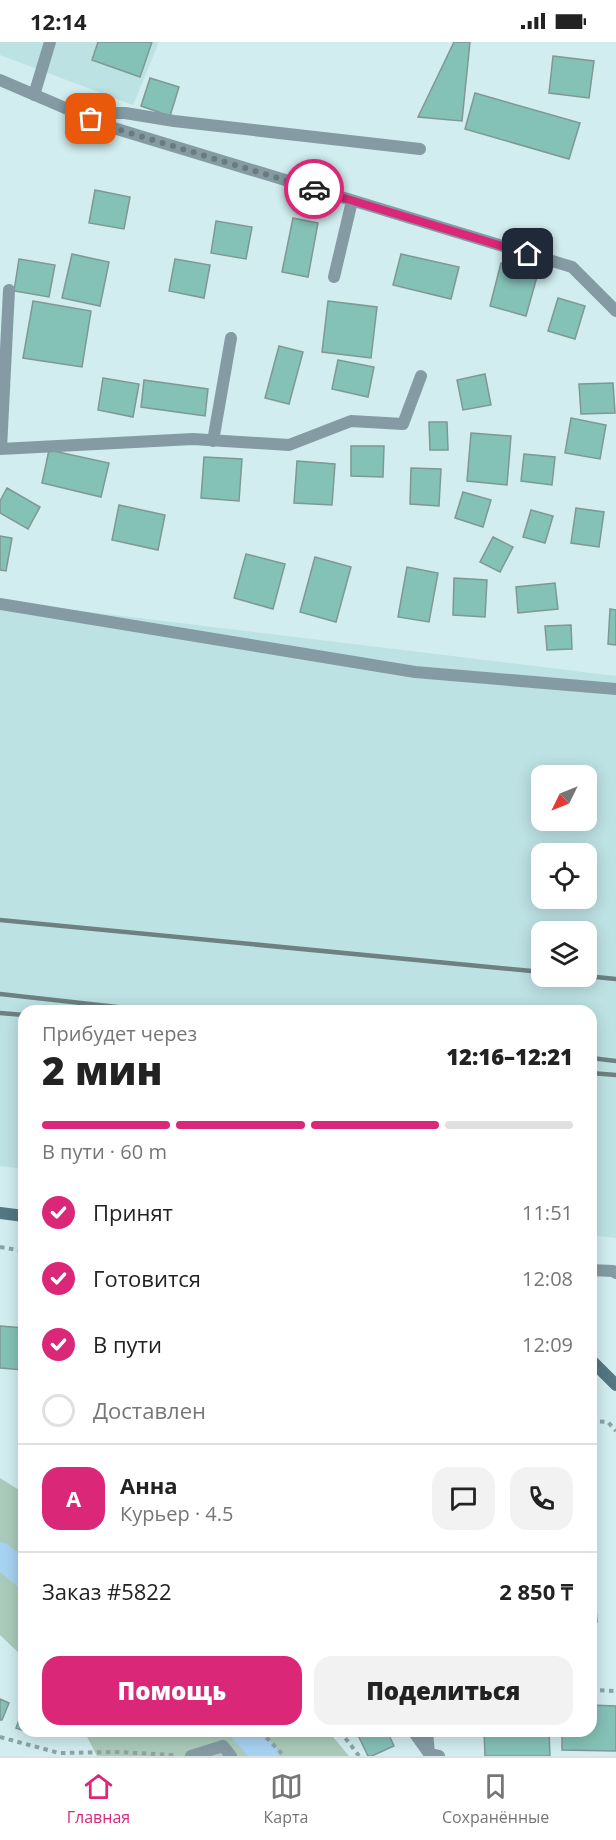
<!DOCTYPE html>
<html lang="ru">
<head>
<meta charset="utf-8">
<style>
	body { margin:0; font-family:"Open Sans",sans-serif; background:#f2f2f2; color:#222; height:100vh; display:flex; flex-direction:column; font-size:22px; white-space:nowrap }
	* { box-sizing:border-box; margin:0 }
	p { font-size:20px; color:#767676 }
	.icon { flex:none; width:33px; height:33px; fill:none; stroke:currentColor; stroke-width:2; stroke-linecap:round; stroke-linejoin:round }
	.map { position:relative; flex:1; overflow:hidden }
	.drawer { position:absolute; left:18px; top:963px; width:579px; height:732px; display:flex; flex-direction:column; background:#fff; border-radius:18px; box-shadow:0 3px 15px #0003 }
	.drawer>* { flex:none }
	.needle { width:39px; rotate:227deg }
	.controls { position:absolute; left:531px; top:723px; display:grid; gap:12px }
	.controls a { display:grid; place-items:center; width:66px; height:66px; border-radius:12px; background:#fff; box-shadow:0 3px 15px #0003; font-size:30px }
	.pin { position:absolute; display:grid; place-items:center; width:51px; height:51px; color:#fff; margin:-26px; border-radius:12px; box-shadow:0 3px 9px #0006 }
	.courier { position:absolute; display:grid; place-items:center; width:60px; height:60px; margin:-30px; border:4px solid #db2777; border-radius:50%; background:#fff; color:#222; box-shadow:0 2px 8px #0007 }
	.overview em { font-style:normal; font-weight:800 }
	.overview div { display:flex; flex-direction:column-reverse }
	.overview { display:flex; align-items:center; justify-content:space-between; height:102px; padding:0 24px }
	h1 { font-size:39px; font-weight:800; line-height:45px }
	.bar { display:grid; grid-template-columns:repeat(4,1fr); gap:9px 6px; align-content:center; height:72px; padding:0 24px }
	.bar i { height:8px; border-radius:4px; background:#e0e0e0 }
	.bar .on { background:#db2777 }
	.bar p { grid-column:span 4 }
	.line { display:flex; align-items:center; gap:15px; padding:0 24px; border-top:2px solid #e0e0e0 }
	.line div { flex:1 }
	.round { display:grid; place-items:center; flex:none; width:63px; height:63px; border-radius:18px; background:#f2f2f2 }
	ol { padding:0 24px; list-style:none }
	li { display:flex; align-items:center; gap:18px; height:66px }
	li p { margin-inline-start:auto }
	li .icon { padding:6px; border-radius:50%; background:#db2777; color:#fff; stroke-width:4 }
	li:last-child { color:#767676 }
	li i { width:33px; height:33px; border:3px solid #e0e0e0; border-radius:50% }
	.action { display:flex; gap:12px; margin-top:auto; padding:12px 24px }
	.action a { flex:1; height:69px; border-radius:18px; background:#db2777; color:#fff; font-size:24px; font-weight:800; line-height:69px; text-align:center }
	.action a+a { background:#f2f2f2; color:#222 }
	.status { display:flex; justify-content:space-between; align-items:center; height:42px; padding:0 30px; background:#fff; direction:ltr }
	.status svg { height:16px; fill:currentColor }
	.tab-bar { display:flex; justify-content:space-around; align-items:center; height:84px; border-top:2px solid #e0e0e0; background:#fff; font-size:16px; color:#767676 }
	.tab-bar a { display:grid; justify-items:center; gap:3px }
	.tab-bar .on { color:#db2777 }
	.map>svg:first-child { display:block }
	.built { fill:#bde2e4; fill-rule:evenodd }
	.green { fill:#aacbbb }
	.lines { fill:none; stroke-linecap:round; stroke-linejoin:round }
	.canal { stroke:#a7d2f2; stroke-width:26 }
	.building { fill:#84c1b6; stroke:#7f9894; stroke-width:1.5 }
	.path { stroke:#8da2a3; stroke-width:4; stroke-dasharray:4.5 4.5; stroke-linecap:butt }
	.service { stroke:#849ba4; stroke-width:12 }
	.pedestrian { stroke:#849ba4; stroke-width:12 }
	.secondary { stroke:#547783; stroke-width:12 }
	.rail { stroke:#6e8081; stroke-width:4.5 }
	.done { stroke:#6a7b7c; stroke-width:6; stroke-dasharray:0 10.8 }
	.route { stroke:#db2777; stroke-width:8 }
</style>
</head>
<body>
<div class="status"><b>12:14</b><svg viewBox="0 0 49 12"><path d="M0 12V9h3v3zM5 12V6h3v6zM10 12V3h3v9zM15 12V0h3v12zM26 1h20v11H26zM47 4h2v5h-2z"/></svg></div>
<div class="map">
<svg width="616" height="1714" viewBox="0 0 616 1714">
	<rect width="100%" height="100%" fill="#d1edef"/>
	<path class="built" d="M0 0H159L133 63 0 13Z
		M0 559 616 634V1196L591 1193V969H24V1127L0 1124ZM542 734H586V778H542ZM542 812H586V856H542ZM542 890H586V934H542Z"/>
	<path class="green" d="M0 1436 24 1451V1616L0 1593Z
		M84 1689H328L349 1714H97Z"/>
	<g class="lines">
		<path class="canal" d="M0 1513 24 1533
			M243 1689 266 1714"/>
	</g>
	<path class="building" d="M98 0H152L140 35 92 18Z
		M454 0H470L462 79 418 75Z
		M553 14 594 19 589 56 549 51Z
		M150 36 179 45 170 74 141 64Z
		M475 51 580 81 569 117 465 87Z
		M95 148 130 155 124 187 89 181Z
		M293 176 318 181 308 235 282 230Z
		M216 179 252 185 246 217 211 211Z
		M72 212 109 220 100 264 62 256Z
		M401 212 459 225 451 257 393 243Z
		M19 217 55 223 49 255 14 249Z
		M175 217 210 223 204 256 169 249Z
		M501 221 538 231 526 274 490 264Z
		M558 256 585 264 575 297 548 289Z
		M33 259 91 269 82 325 23 316Z
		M328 259 377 265 371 316 322 310Z
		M279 304 303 310 289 362 265 356Z
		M338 318 374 325 368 355 332 347Z
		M485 332 491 363 463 368 457 338Z
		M103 336 139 342 133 375 98 368Z
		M144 338 208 347 205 374 141 365Z
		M613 341 615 371 581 372 579 342Z
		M571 376 606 383 600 417 565 411Z
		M429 380H447L448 408H430Z
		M471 391 511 394 507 443 467 439Z
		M351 404H384L383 435 351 434Z
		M49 408 109 421 101 455 42 441Z
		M524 412 555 415 552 443 521 439Z
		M204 415 242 417 239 459 201 456Z
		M297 419 335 422 332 463 294 461Z
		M411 426 441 427 439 464 410 462Z
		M7 446 40 465 28 487 0 471V459Z
		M463 450 491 458 483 485 455 476Z
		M119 463 165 473 158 508 112 498Z
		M576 466 604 470 599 505 571 501Z
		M531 468 553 474 545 501 523 495Z
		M0 494 12 496 6 529 0 528Z
		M493 495 513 505 500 530 480 520Z
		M246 512 285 522 273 567 234 556Z
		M315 515 351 525 336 580 300 570Z
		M407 525 438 531 429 580 398 575Z
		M454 536 487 538 485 575 453 573Z
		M555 541 558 567 518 571 516 545Z
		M610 567 616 568V603L608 602Z
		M571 583 572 607 547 608 545 584Z
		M0 1284 24 1286V1328L0 1326Z
		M591 1499 597 1580 591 1581Z
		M0 1657 9 1661 2 1678H0Z
		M591 1663 616 1664V1709L562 1708V1689H591Z
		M24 1664V1689L16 1686Z
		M356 1689H387L394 1704 372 1714H368Z
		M484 1689H549L550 1714H485Z"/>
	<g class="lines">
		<path class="path" d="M0 1205 24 1209
			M591 1379 608 1380 616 1389
			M591 1648 616 1649
			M260 1689 284 1714
			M340 1689 359 1714
			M0 1695 59 1711 117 1710 174 1713"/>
		<path class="service" d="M0 38 107 84 572 225 616 269
			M34 53 50 0
			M82 71H125L174 79 420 107
			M334 235 352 159
			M213 399 231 296
			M0 407 193 397 289 403 351 379 403 382 421 334
			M1 407 9 248
			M0 562 415 630 616 647
			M591 1228 613 1229 616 1231
			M413 1689 428 1710
			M427 1689 429 1712 439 1714"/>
		<path class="pedestrian" d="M191 1714 223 1704 231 1714"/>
		<path class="secondary" d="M0 1171 24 1174
			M591 1318 616 1343"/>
		<path class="rail" d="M0 878 542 930
			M586 934 616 937
			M0 952 153 969
			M0 971 24 973
			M591 1016 616 1019
			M591 1031 616 1033"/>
	</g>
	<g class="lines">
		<path class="done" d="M91 77 107 84 314 147"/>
		<path class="route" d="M314 147 528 212"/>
	</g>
</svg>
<div class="controls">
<a><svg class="needle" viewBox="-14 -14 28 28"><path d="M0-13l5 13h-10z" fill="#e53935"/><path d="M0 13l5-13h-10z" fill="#767676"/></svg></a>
<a><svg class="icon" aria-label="locate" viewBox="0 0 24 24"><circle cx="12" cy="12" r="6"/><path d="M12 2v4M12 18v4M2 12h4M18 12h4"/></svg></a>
<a><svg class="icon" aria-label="layers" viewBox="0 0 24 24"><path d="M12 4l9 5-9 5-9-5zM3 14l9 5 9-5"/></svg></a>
</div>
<div class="pin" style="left:91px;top:77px;background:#ea580c"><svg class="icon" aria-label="bag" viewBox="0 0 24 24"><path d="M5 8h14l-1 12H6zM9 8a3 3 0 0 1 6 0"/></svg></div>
<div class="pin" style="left:528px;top:212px;background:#1f2937"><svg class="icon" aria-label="home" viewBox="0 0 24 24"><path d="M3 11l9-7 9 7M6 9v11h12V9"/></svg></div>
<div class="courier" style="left:314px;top:147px"><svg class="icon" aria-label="car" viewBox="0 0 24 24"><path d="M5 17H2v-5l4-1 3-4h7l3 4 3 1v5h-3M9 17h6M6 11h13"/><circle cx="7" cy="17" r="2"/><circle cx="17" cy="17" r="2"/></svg></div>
<section class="drawer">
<div class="overview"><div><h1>2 мин</h1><p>Прибудет через</p></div><em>12:16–12:21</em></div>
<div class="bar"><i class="on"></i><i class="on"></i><i class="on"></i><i></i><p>В пути · 60 m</p></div>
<ol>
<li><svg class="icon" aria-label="check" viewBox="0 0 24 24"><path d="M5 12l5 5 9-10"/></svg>Принят<p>11:51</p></li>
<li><svg class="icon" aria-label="check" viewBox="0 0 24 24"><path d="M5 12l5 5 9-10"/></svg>Готовится<p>12:08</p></li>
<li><svg class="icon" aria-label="check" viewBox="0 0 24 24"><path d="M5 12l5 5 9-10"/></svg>В пути<p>12:09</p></li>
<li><i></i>Доставлен</li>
</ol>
<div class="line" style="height:108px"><b class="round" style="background:#db2777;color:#fff">А</b><div><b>Анна</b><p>Курьер · 4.5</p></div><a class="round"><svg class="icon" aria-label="chat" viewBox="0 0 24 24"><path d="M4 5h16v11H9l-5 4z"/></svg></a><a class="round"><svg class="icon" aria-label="phone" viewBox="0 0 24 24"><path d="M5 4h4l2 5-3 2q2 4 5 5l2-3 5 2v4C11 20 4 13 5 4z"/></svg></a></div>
<div class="line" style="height:78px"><div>Заказ #5822</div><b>2 850 ₸</b></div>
<div class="action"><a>Помощь</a><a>Поделиться</a></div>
</section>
</div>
<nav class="tab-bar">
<a class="on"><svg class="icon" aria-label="home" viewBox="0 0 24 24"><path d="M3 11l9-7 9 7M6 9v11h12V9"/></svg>Главная</a>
<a><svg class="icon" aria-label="map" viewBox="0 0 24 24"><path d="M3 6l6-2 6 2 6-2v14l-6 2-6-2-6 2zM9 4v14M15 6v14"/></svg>Карта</a>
<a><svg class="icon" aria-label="saved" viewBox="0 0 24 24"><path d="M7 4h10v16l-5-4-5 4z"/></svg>Сохранённые</a>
</nav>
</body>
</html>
